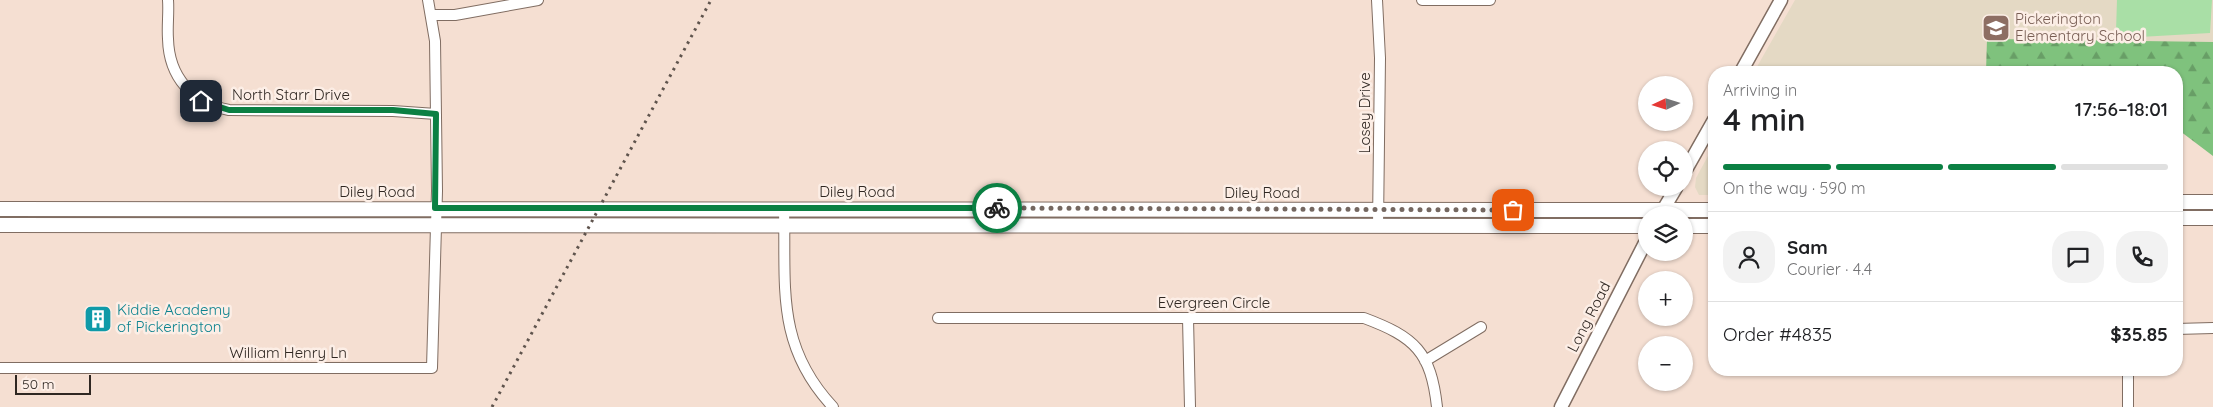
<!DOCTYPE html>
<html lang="en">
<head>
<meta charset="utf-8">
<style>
	body { margin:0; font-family:Quicksand,sans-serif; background:#f2f2f2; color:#202124; height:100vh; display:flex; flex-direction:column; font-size:19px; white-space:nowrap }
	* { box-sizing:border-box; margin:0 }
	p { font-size:16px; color:#757577 }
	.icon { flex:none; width:28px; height:28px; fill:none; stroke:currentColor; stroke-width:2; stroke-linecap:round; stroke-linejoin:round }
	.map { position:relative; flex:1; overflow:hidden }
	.drawer { position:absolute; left:1708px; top:66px; width:475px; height:310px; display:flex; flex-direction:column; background:#fff; border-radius:20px; box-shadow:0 1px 4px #0004 }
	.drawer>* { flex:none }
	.needle { width:32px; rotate:266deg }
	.controls { position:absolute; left:1638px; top:76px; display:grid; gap:10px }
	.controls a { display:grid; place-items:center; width:55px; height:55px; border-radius:50%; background:#fff; box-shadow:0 1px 4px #0004; font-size:25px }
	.scale { position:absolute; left:15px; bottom:12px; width:76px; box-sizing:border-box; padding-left:5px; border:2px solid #2f2722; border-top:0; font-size:14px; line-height:18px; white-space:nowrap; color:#2f2722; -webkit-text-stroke:4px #fceee6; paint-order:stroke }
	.pin { position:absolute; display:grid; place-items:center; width:42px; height:42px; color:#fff; margin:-21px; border-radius:10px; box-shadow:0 2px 8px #0006 }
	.courier { position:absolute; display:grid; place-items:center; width:50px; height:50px; margin:-25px; border:4px solid #0b8043; border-radius:50%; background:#fff; color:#222; box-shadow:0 1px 6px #0007 }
	.overview em { font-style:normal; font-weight:600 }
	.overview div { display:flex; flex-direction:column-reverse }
	.overview { display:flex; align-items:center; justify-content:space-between; height:85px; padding:0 15px }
	h1 { font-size:32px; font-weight:600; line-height:38px }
	.bar { display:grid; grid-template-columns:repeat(4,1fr); gap:8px 5px; align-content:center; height:60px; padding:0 15px }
	.bar i { height:6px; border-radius:4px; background:#e0e0e0 }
	.bar .on { background:#0b8043 }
	.bar p { grid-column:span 4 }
	.line { display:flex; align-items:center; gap:12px; padding:0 15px; border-top:1px solid #e0e0e0 }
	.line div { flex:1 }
	.round { display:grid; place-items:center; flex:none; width:52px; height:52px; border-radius:20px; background:#f2f2f2 }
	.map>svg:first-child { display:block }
	.education { fill:#e4d9c4 }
	.forest { fill:url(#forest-firs) }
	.pitch { fill:#a9dfa6 }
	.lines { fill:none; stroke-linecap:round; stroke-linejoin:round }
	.minor-casing { stroke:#806d62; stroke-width:12 }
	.major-casing { stroke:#806d62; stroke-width:15 }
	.highway-casing { stroke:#806d62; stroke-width:16 }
	.minor { stroke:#fff; stroke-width:10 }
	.major { stroke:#fff; stroke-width:12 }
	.highway { stroke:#fff; stroke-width:14 }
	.rail { stroke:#5f544d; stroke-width:3; stroke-dasharray:2.5 5; stroke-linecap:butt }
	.done { stroke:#746760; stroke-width:5; stroke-dasharray:0 9 }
	.route { stroke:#0b8043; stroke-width:6 }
	.labels { text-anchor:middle; stroke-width:5; stroke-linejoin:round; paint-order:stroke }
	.education-label { font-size:15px; fill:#785e54; stroke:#fceee6; text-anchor:start }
	.street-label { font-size:15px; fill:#2f2722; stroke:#fceee6 }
	.culture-label { font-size:15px; fill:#0d838f; stroke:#fceee6; text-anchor:start }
</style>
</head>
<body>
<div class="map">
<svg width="2213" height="407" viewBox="0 0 2213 407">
	<defs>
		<pattern id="forest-firs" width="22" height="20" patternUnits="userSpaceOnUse" patternTransform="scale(1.25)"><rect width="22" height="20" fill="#7fc27d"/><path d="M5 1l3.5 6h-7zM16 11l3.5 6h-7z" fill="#689e66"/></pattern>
	</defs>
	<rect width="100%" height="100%" fill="#f5dfd2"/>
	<path class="education" d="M1795 0H2213V56L2049 72H1754Z
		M1714 145V195H1699L1695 187 1696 178Z"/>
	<path class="forest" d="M1987 39 2213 42V156L2176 128V72H1986Z"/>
	<path class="pitch" d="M2117 0H2212L2210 33 2122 38 2116 31Z"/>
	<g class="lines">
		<defs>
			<path id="minor" d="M168 0C169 13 167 26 168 39 169 77 192 103 229 110L393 111 436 114
				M1377 0 1380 58 1378 225
				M1422 0H1490
				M431 15H455L538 0
				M784 208C786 286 775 345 833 407
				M938 318H1364C1415 337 1431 352 1437 407
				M1188 318 1190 407
				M2176 329 2213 328
				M1425 361 1481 327
				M0 368H432L437 191 435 41 428 0
				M2128 407V370"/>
			<path id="major" d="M1741 72 1781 0
				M1684 173 1714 120
				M1660 215 1676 188
				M1561 407 1646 241"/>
			<path id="highway" d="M2176 202H2213
				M0 209 1714 210
				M2176 218H2213
				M0 225 1646 226
				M1684 226H1714"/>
		</defs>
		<use href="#minor" class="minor-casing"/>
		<use href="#major" class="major-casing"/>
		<use href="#highway" class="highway-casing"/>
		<use href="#minor" class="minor"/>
		<use href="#major" class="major"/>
		<use href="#highway" class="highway"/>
		<path class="rail" d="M492 407 711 0"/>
	</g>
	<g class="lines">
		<path class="done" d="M997 208 1513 210"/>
		<path class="route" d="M201 101 229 110H393L436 114 435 208H997"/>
	</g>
	<defs>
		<symbol id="school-square" viewBox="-11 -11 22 22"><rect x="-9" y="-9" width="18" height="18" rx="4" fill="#8d6e63" stroke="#fceee6"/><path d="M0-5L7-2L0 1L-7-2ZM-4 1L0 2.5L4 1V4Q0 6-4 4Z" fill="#fff"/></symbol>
		<symbol id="building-square" viewBox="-11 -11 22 22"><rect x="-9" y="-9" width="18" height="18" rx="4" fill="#0f9aa8" stroke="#fceee6"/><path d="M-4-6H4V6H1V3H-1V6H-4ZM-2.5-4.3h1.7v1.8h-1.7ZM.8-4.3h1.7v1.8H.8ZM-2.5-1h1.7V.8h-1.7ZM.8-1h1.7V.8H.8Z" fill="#fff"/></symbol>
	</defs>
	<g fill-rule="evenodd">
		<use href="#school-square" x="1980" y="12" width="32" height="32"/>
		<use href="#building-square" x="82" y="303" width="32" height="32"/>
	</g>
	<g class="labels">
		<g class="education-label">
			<text x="2015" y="24">Pickerington<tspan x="2015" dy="17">Elementary School</tspan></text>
		</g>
		<g class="street-label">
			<text x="291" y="100">North Starr Drive</text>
			<text transform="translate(1365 113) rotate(-90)" y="5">Losey Drive</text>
			<text x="377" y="197">Diley Road</text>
			<text x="857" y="197">Diley Road</text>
			<text x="1262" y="198">Diley Road</text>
			<text x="1214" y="308">Evergreen Circle</text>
			<text transform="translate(1589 317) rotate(-63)" y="5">Long Road</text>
			<text x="288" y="358">William Henry Ln</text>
		</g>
		<g class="culture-label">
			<text x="117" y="315">Kiddie Academy<tspan x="117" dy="17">of Pickerington</tspan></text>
		</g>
	</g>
</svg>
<div class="controls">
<a><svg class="needle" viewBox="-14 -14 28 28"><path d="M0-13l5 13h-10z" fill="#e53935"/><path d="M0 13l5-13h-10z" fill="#757577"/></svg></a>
<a><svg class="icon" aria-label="locate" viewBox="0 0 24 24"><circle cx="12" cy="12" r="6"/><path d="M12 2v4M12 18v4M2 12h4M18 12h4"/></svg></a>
<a><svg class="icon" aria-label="layers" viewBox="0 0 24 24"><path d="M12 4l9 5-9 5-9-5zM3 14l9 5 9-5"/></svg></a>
<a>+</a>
<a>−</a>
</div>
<div class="scale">50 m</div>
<div class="pin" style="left:1513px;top:210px;background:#ea580c"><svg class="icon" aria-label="bag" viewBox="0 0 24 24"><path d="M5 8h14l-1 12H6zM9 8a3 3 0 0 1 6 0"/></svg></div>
<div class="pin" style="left:201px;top:101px;background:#1f2937"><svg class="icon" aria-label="home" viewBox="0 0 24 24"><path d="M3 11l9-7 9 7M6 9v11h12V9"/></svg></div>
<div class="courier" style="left:997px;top:208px"><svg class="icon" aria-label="bike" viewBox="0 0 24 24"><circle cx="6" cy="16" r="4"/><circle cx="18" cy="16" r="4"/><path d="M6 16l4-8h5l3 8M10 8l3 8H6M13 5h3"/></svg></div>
<section class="drawer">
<div class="overview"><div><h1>4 min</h1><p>Arriving in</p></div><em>17:56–18:01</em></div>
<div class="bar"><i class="on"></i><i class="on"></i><i class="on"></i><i></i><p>On the way · 590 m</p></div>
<div class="line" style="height:90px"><a class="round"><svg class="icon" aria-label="person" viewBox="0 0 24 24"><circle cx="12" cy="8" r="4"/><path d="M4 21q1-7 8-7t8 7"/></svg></a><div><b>Sam</b><p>Courier · 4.4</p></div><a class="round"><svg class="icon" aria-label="chat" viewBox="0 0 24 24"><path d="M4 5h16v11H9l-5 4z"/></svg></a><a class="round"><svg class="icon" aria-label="phone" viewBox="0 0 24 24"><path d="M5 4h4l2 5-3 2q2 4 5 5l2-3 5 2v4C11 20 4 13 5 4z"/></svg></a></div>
<div class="line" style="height:65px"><div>Order #4835</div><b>$35.85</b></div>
</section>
</div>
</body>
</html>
